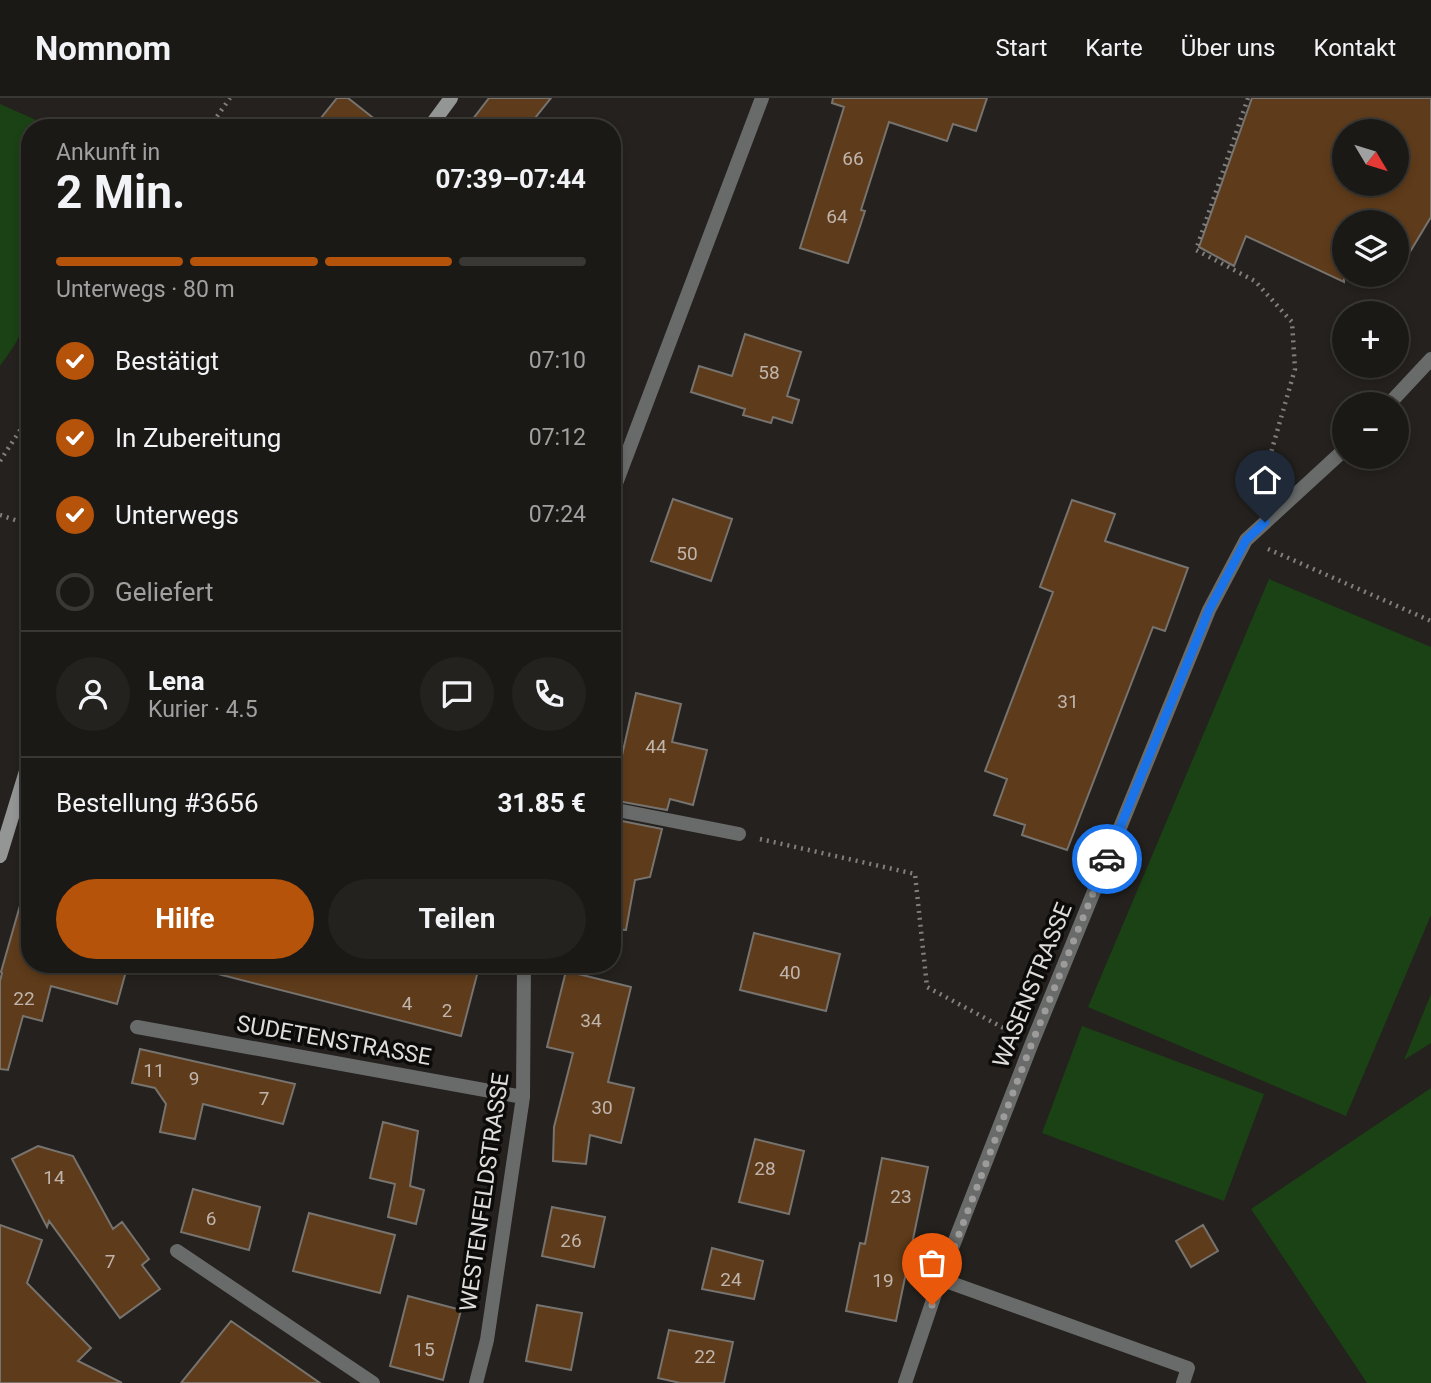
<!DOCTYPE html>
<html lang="de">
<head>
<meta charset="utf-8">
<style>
	body { margin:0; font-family:Roboto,sans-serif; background:#24221f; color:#f1f3f6; height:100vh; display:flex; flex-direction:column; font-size:26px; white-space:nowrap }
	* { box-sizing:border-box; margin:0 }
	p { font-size:23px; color:#a0a0a1 }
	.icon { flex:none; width:38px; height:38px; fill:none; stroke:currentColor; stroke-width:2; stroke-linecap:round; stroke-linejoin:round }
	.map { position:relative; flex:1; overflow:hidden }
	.drawer { position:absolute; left:21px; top:21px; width:600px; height:854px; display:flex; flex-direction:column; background:#1b1916; border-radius:28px; box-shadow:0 4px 10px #0003,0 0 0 2px #393835 }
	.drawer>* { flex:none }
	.needle { width:46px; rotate:128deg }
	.tools { position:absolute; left:1332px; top:21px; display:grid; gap:14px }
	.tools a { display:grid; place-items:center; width:77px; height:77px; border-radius:50%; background:#1b1916; box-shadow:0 4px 10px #0003,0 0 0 2px #393835; font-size:35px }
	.pin { position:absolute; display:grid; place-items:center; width:60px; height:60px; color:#fff; margin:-72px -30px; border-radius:50% 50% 50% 0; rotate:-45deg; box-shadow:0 0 7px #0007 }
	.pin .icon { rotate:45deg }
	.courier { position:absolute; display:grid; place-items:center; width:70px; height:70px; margin:-35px; border:5px solid #1a73e8; border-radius:50%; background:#fff; color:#222; box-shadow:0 2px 9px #0007 }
	.overview em { font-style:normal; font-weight:700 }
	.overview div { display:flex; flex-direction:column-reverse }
	.overview { display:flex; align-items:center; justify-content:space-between; height:119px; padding:0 35px }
	h1 { font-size:46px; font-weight:700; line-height:52px }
	.bar { display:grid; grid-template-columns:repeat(4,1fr); gap:10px 7px; align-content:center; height:84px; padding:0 35px }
	.bar i { height:9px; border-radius:5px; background:#393835 }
	.bar .current { background:#b45309 }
	.bar p { grid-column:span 4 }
	.line { display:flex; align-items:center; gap:18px; padding:0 35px; border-top:2px solid #393835 }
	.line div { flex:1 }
	.round { display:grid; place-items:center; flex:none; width:74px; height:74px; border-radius:37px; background:#24221f }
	ol { padding:0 35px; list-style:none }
	li { display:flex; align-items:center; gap:21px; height:77px }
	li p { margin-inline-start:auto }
	li .icon { padding:7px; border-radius:50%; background:#b45309; color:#fff; stroke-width:4 }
	li:last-child { color:#a0a0a1 }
	li i { width:38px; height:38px; border:4px solid #393835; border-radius:50% }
	.action { display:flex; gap:14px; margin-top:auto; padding:14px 35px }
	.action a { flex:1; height:80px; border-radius:42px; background:#b45309; color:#fff; font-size:28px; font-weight:700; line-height:80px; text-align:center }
	.action a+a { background:#24221f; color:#f1f3f6 }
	header { display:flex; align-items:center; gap:42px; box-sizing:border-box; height:98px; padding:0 35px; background:#1b1916; border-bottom:2px solid #393835 }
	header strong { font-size:33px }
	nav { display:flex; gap:38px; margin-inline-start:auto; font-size:24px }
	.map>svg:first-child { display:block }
	.green { fill:#1a4214 }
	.building { fill:#5e3b1a; stroke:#77736f; stroke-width:2; fill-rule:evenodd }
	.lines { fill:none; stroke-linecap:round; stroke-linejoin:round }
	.path { stroke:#817f7c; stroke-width:4.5; stroke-dasharray:2 5; stroke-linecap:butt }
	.service { stroke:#696b6a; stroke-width:14 }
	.minor { stroke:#696b6a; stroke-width:14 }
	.secondary { stroke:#939694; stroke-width:14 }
	.done { stroke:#9e9c9a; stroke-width:7; stroke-dasharray:0 12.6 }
	.route { stroke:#1a73e8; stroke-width:9 }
	.labels { text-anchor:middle; stroke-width:7; stroke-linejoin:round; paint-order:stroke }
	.number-label { font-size:19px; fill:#c0b5ac }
	.street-label { font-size:23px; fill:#e0dedc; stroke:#0c0b09 }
</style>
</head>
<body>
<header>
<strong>Nomnom</strong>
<nav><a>Start</a><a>Karte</a><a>Über uns</a><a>Kontakt</a></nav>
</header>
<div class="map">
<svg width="1431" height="1285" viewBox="0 0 1431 1285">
	<rect width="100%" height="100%" fill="#24211e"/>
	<path class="green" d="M0 6 54 30H30V217L14 248 0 268Z
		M1269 481 1431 549V817L1346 1018 1088 909Z
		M1431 896V945L1404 962Z
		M1082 928 1264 996 1224 1103 1042 1035Z
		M1431 990V1285H1367L1251 1111Z"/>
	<path class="building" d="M337 0H348L386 30H313Z
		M489 0H551L527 30H466Z
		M833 0H987L976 33 953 26 947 43 889 24 861 112 865 113 848 165 800 150 844 9 832 5Z
		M1252 0H1431V119L1396 177V124H1344V184L1246 138 1234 168 1199 149ZM1344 33H1396V86H1344Z
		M745 236 801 254 787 298 799 302 792 325 773 319 771 325 743 317 745 311 691 294 699 268 732 278Z
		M673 401 732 421 711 483 651 463Z
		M1072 402 1115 416 1105 443 1188 470 1165 533 1153 529 1067 752 1022 737 1025 727 994 717 1007 681 985 673 1053 494 1040 489Z
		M636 595 681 606 672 644 707 652 693 707 670 701 667 712 612 702Z
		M612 721 662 731 650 779 635 782 626 832 612 831Z
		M21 804 30 805V866H128L117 906 51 888 42 923 23 918 8 972 0 971V883L2 875 1 874Z
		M754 835 840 856 826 913 740 892Z
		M215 866H452L478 873 461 938 214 875Z
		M566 873 631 889 608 984 634 990 621 1045 590 1037 586 1066 553 1063 554 1029 573 955 547 949Z
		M140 951 295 986 283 1026 203 1006 195 1041 160 1034 166 1006 155 990 132 985Z
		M383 1024 418 1033 410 1088 424 1092 416 1126 388 1119 395 1086 370 1080Z
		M755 1041 804 1053 789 1116 739 1104Z
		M38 1048 73 1058 113 1131 122 1124 149 1161 142 1167 160 1191 120 1220 49 1123 47 1129 12 1061Z
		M882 1060 928 1069 896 1223 846 1213 860 1145 865 1146Z
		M193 1091 260 1109 249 1152 181 1134Z
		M552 1109 605 1119 594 1169 542 1158Z
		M309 1115 395 1137 380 1195 293 1173Z
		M0 1127 42 1142 27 1185 91 1250 78 1263 122 1285H0Z
		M1203 1127 1218 1153 1191 1169 1176 1143Z
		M712 1150 763 1163 754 1201 702 1191Z
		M408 1198 461 1212 443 1282 390 1268Z
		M537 1207 582 1215 571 1272 526 1263Z
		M231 1223 320 1285H181Z
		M669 1232 733 1244 724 1285H680L658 1280Z"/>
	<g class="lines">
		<path class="path" d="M1248 0 1196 152 1255 183 1292 224 1295 271 1258 400
			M209 30 230 0
			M0 363 30 317
			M0 417 30 427
			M1268 451 1431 523
			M28 493 30 489
			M760 741 915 776 927 889 1013 935"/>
		<path class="service" d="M612 711 739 736
			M940 1181 1188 1270 1183 1285"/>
		<path class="minor" d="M1389 306 1431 261
			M612 396 762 0
			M137 929 523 999
			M177 1153 373 1285
			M476 1285 487 1242 523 999 524 866
			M905 1285 940 1181 1032 945 1209 512 1246 442 1344 352"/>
		<path class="secondary" d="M429 30 451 0
			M0 758 30 660"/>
	</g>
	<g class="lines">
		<path class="done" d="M932 1207 1032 945 1107 761"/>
		<path class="route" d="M1107 761 1209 512 1246 442 1265 424"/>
	</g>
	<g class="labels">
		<g class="number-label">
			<text x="853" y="67">66</text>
			<text x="837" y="125">64</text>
			<text x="769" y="281">58</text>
			<text x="687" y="462">50</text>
			<text x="1068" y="610">31</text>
			<text x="656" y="655">44</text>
			<text x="790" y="881">40</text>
			<text x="24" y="907">22</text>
			<text x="407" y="912">4</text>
			<text x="447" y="919">2</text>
			<text x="591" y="929">34</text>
			<text x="154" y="979">11</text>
			<text x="194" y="987">9</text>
			<text x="264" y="1007">7</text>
			<text x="602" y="1016">30</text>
			<text x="765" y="1077">28</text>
			<text x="54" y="1086">14</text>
			<text x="901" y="1105">23</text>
			<text x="211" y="1127">6</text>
			<text x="571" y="1149">26</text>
			<text x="110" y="1170">7</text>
			<text x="731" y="1188">24</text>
			<text x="883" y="1189">19</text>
			<text x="424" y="1258">15</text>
			<text x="705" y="1265">22</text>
		</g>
		<g class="street-label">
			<text transform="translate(1032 887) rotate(-68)" y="8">WASENSTRASSE</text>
			<text transform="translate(334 942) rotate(10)" y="8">SUDETENSTRASSE</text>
			<text transform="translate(484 1094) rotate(-82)" y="8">WESTENFELDSTRASSE</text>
		</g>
	</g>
</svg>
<div class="tools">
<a><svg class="needle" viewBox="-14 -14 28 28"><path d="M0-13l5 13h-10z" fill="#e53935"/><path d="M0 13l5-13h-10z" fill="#a0a0a1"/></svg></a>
<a><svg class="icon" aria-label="layers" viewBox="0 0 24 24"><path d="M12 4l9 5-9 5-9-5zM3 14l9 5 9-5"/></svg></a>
<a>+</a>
<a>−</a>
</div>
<div class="pin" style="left:932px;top:1207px;background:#ea580c"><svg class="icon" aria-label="bag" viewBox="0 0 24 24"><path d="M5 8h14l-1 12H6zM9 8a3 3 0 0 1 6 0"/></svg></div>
<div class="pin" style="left:1265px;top:424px;background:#1f2937"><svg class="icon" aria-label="home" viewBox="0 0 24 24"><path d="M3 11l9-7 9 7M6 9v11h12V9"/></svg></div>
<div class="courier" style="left:1107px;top:761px"><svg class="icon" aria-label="car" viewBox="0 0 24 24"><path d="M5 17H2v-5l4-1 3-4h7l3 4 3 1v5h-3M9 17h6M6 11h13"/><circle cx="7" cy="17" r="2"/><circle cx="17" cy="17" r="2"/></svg></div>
<section class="drawer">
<div class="overview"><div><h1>2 Min.</h1><p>Ankunft in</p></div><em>07:39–07:44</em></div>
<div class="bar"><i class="current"></i><i class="current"></i><i class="current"></i><i></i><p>Unterwegs · 80 m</p></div>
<ol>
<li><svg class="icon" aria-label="check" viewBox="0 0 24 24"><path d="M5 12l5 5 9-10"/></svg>Bestätigt<p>07:10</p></li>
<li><svg class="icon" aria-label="check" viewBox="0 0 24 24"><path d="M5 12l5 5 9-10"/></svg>In Zubereitung<p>07:12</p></li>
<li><svg class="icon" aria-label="check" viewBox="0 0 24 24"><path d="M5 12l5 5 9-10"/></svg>Unterwegs<p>07:24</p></li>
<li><i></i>Geliefert</li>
</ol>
<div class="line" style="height:126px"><a class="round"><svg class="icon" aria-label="person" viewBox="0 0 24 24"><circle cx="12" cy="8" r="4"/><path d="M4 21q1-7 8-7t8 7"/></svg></a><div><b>Lena</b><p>Kurier · 4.5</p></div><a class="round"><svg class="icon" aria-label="chat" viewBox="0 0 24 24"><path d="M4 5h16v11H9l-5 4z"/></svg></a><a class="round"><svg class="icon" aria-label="phone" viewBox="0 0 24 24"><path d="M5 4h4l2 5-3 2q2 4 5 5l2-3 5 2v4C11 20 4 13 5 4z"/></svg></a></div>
<div class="line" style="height:91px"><div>Bestellung #3656</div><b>31.85 €</b></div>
<div class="action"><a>Hilfe</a><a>Teilen</a></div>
</section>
</div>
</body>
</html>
